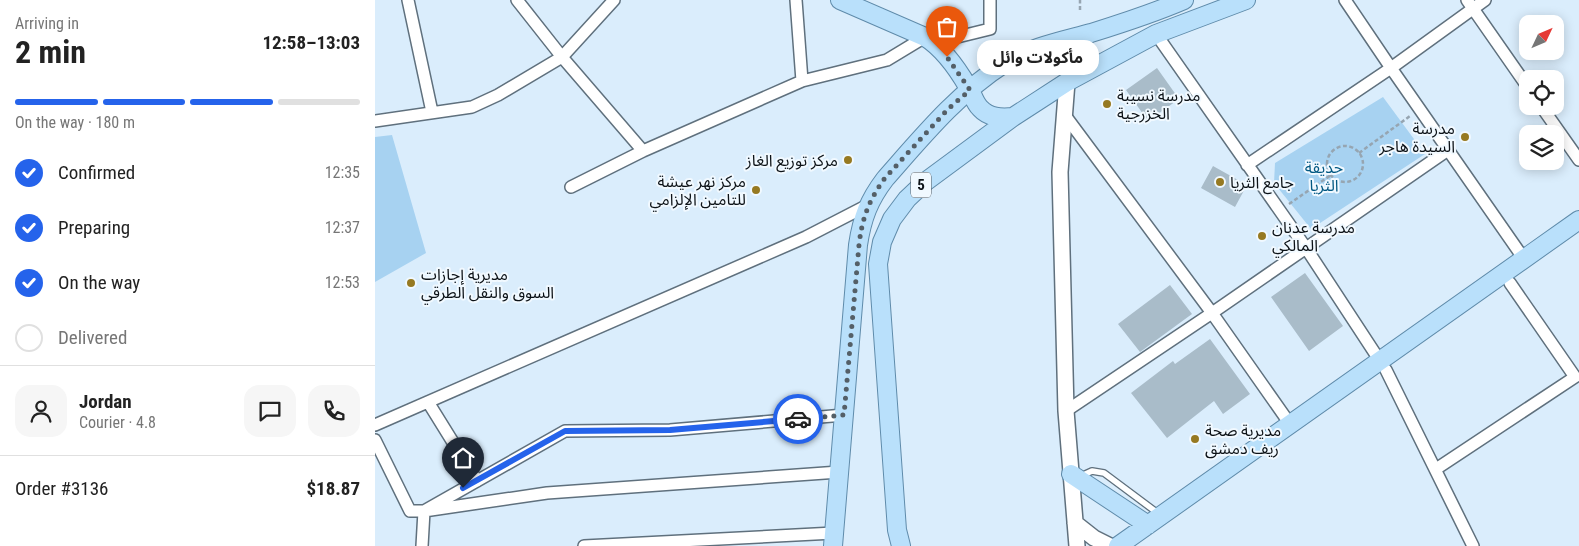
<!DOCTYPE html>
<html lang="en">
<head>
<meta charset="utf-8">
<style>
	body { margin:0; font-family:"Roboto Condensed","Noto Sans Arabic",sans-serif; background:#f6f6f6; color:#222; height:100vh; display:flex; flex-direction:column; font-size:19px; white-space:nowrap }
	* { box-sizing:border-box; margin:0 }
	p { font-size:16px; color:#767676 }
	.icon { flex:none; width:28px; height:28px; fill:none; stroke:currentColor; stroke-width:2; stroke-linecap:round; stroke-linejoin:round }
	.map { position:relative; flex:1; overflow:hidden }
	.side { display:flex; flex-direction:column; background:#fff; width:375px }
	.side>* { flex:none }
	.needle { width:32px; rotate:46deg }
	.tools { position:absolute; left:1144px; top:15px; display:grid; gap:10px }
	.tools a { display:grid; place-items:center; width:45px; height:45px; border-radius:10px; background:#fff; box-shadow:0 2px 12px #0003; font-size:25px }
	.pin { position:absolute; display:grid; place-items:center; width:42px; height:42px; color:#fff; margin:-51px -21px; border-radius:50% 50% 50% 0; rotate:-45deg; box-shadow:0 0 5px #0007 }
	.pin .icon { rotate:45deg }
	.courier { position:absolute; display:grid; place-items:center; width:50px; height:50px; margin:-25px; border:4px solid #2563eb; border-radius:50%; background:#fff; color:#222; box-shadow:0 1px 6px #0007 }
	.bubble { position:absolute; height:35px; border-radius:15px; background:#fff; box-shadow:0 2px 12px #0003; font-size:16px; font-weight:700; line-height:35px; text-align:center }
	.overview em { font-style:normal; font-weight:700 }
	.overview div { display:flex; flex-direction:column-reverse }
	.overview { display:flex; align-items:center; justify-content:space-between; height:85px; padding:0 15px }
	h1 { font-size:32px; font-weight:700; line-height:38px }
	.bar { display:grid; grid-template-columns:repeat(4,1fr); gap:8px 5px; align-content:center; height:60px; padding:0 15px }
	.bar i { height:6px; border-radius:4px; background:#e0e0e0 }
	.bar .selected { background:#2563eb }
	.bar p { grid-column:span 4 }
	.line { display:flex; align-items:center; gap:12px; padding:0 15px; border-top:1px solid #e0e0e0 }
	.line div { flex:1 }
	.round { display:grid; place-items:center; flex:none; width:52px; height:52px; border-radius:15px; background:#f6f6f6 }
	ol { padding:0 15px; list-style:none }
	li { display:flex; align-items:center; gap:15px; height:55px }
	li p { margin-inline-start:auto }
	li .icon { padding:5px; border-radius:50%; background:#2563eb; color:#fff; stroke-width:4 }
	li:last-child { color:#767676 }
	li i { width:28px; height:28px; border:2px solid #e0e0e0; border-radius:50% }
	main { display:flex; flex:1; min-height:0 }
	.map>svg:first-child { display:block }
	.green { fill:#a7d2f1 }
	.building { fill:#a9bcc9 }
	.lines { fill:none; stroke-linecap:round; stroke-linejoin:round }
	.lane-casing { stroke:#5f707d; stroke-width:8 }
	.street-casing { stroke:#5f707d; stroke-width:14 }
	.secondary-casing { stroke:#5f707d; stroke-width:18 }
	.primary-casing { stroke:#5f8baa; stroke-width:20 }
	.path { stroke:#96a5b1; stroke-width:2.5; stroke-dasharray:4 2.5; stroke-linecap:butt }
	.lane { stroke:#fff; stroke-width:5.5 }
	.street { stroke:#fff; stroke-width:11 }
	.secondary { stroke:#fff; stroke-width:15 }
	.primary { stroke:#b9e0fb; stroke-width:18 }
	.done { stroke:#545f67; stroke-width:5; stroke-dasharray:0 9 }
	.route { stroke:#2563eb; stroke-width:6 }
	.poi-dot { fill:#967921; stroke:#f1f9ff; stroke-width:2 }
	.labels { text-anchor:middle; stroke-width:4; stroke-linejoin:round; paint-order:stroke }
	.shield { fill:#f1f9ff; stroke:#51575d; stroke-width:1 }
	.shield-label { font-size:15px; font-weight:bold; fill:#0c1217 }
	.poi-label { font-size:16px; fill:#0c1217; stroke:#f1f9ff; text-anchor:start }
	.park-label { font-size:16px; fill:#025882; stroke:#f1f9ff }
</style>
</head>
<body>
<main>
<section class="side">
<div class="overview"><div><h1>2 min</h1><p>Arriving in</p></div><em>12:58–13:03</em></div>
<div class="bar"><i class="selected"></i><i class="selected"></i><i class="selected"></i><i></i><p>On the way · 180 m</p></div>
<ol>
<li><svg class="icon" aria-label="check" viewBox="0 0 24 24"><path d="M5 12l5 5 9-10"/></svg>Confirmed<p>12:35</p></li>
<li><svg class="icon" aria-label="check" viewBox="0 0 24 24"><path d="M5 12l5 5 9-10"/></svg>Preparing<p>12:37</p></li>
<li><svg class="icon" aria-label="check" viewBox="0 0 24 24"><path d="M5 12l5 5 9-10"/></svg>On the way<p>12:53</p></li>
<li><i></i>Delivered</li>
</ol>
<div class="line" style="height:90px"><a class="round"><svg class="icon" aria-label="person" viewBox="0 0 24 24"><circle cx="12" cy="8" r="4"/><path d="M4 21q1-7 8-7t8 7"/></svg></a><div><b>Jordan</b><p>Courier · 4.8</p></div><a class="round"><svg class="icon" aria-label="chat" viewBox="0 0 24 24"><path d="M4 5h16v11H9l-5 4z"/></svg></a><a class="round"><svg class="icon" aria-label="phone" viewBox="0 0 24 24"><path d="M5 4h4l2 5-3 2q2 4 5 5l2-3 5 2v4C11 20 4 13 5 4z"/></svg></a></div>
<div class="line" style="height:65px"><div>Order #3136</div><b>$18.87</b></div>
</section>
<div class="map">
<svg width="1204" height="546" viewBox="0 0 1204 546">
	<rect width="100%" height="100%" fill="#daedfc"/>
	<path class="green" d="M1008 97 1050 154 936 229 899 183 900 163Z
		M17 135 51 253 0 282V137Z"/>
	<path class="building" d="M782 68 804 99 773 121 751 90Z
		M838 166 872 185 860 207 826 188Z
		M930 273 968 326 934 351 896 297Z
		M795 285 817 314 765 352 743 324Z
		M835 339 875 394 848 414 839 401 792 438 756 393 798 361 800 364Z"/>
	<g class="lines">
		<defs>
			<path id="lane" d="M704 477 717 471 729 473 784 514"/>
			<path id="street" d="M33 0 57 112
				M142 0 187 57 268 151
				M421 0 427 81 512 60 550 37
				M970 0 1016 68 1149 259
				M1092 0 1152 86
				M781 34 931 248 1005 361
				M558 43 615 29V0
				M1166 106 1204 160
				M689 114 837 313 915 424
				M0 121 97 107 123 95 187 57 239 0
				M872 165 1016 68 1110 0
				M196 187 268 151 427 81
				M1011 370 1098 546
				M53 402 102 481
				M691 411 837 313 1073 150
				M0 425 431 237 493 205
				M0 440 35 511H49L190 431 295 430 469 415
				M1061 469 1200 377 1135 283
				M47 546 49 511 172 493 464 472
				M209 546 459 533"/>
			<path id="secondary" d="M692 82 685 172 691 411 702 546
				M700 523 719 538 735 546"/>
			<path id="primary" d="M465 0 550 37C569 49 582 68 593 87 598 94 599 102 605 108 614 118 626 118 638 117
				M696 474 773 525
				M458 546 483 245C487 218 494 200 510 179 547 137 583 93 630 63 656 47 687 41 716 33 748 23 779 13 809 0
				M526 546 522 530 503 264 507 242 517 219 532 199 550 182 638 117 692 82 781 34 871 0
				M743 546 1204 220"/>
		</defs>
		<use href="#lane" class="lane-casing"/>
		<use href="#street" class="street-casing"/>
		<use href="#secondary" class="secondary-casing"/>
		<use href="#primary" class="primary-casing"/>
		<path class="path" d="M705 10V0
			M952 164a18 18 0 1 1 36 0a18 18 0 1 1-36 0Z
			M984 153 1035 116
			M914 204 956 175"/>
		<use href="#lane" class="lane"/>
		<use href="#street" class="street"/>
		<use href="#secondary" class="secondary"/>
		<use href="#primary" class="primary"/>
	</g>
	<g class="lines">
		<path class="done" d="M423 419 469 415 484 245C487 218 494 200 510 178L573 109 595 90 572 57"/>
		<path class="route" d="M88 488 190 431 295 430 423 419"/>
	</g>
	<g class="poi-dot">
		<circle cx="732" cy="104" r="5"/>
		<circle cx="1090" cy="137" r="5"/>
		<circle cx="473" cy="160" r="5"/>
		<circle cx="845" cy="182" r="5"/>
		<circle cx="381" cy="190" r="5"/>
		<circle cx="887" cy="236" r="5"/>
		<circle cx="36" cy="283" r="5"/>
		<circle cx="820" cy="439" r="5"/>
	</g>
	<g class="labels">
		<rect class="shield" x="536" y="172.5" width="20" height="25" rx="4"/>
		<g class="shield-label">
			<text x="546" y="190">5</text>
		</g>
		<g class="poi-label">
			<text x="742" y="101">مدرسة نسيبة<tspan x="742" dy="18">الخزرجية</tspan></text>
			<text x="1080" y="134" text-anchor="end">مدرسة<tspan x="1080" dy="18">السيدة هاجر</tspan></text>
			<text x="463" y="166" text-anchor="end">مركز توزيع الغاز</text>
			<text x="371" y="187" text-anchor="end">مركز نهر عيشة<tspan x="371" dy="18">للتامين الإلزامي</tspan></text>
			<text x="855" y="188">جامع الثريا</text>
			<text x="897" y="233">مدرسة عدنان<tspan x="897" dy="18">المالكي</tspan></text>
			<text x="46" y="280">مديرية إجازات<tspan x="46" dy="18">السوق والنقل الطرقي</tspan></text>
			<text x="830" y="436">مديرية صحة<tspan x="830" dy="18">ريف دمشق</tspan></text>
		</g>
		<g class="park-label">
			<text x="949" y="173">حديقة<tspan x="949" dy="18">الثريا</tspan></text>
		</g>
	</g>
</svg>
<div class="tools">
<a><svg class="needle" viewBox="-14 -14 28 28"><path d="M0-13l5 13h-10z" fill="#e53935"/><path d="M0 13l5-13h-10z" fill="#767676"/></svg></a>
<a><svg class="icon" aria-label="locate" viewBox="0 0 24 24"><circle cx="12" cy="12" r="6"/><path d="M12 2v4M12 18v4M2 12h4M18 12h4"/></svg></a>
<a><svg class="icon" aria-label="layers" viewBox="0 0 24 24"><path d="M12 4l9 5-9 5-9-5zM3 14l9 5 9-5"/></svg></a>
</div>
<div class="pin" style="left:572px;top:57px;background:#ea580c"><svg class="icon" aria-label="bag" viewBox="0 0 24 24"><path d="M5 8h14l-1 12H6zM9 8a3 3 0 0 1 6 0"/></svg></div>
<div class="pin" style="left:88px;top:488px;background:#1f2937"><svg class="icon" aria-label="home" viewBox="0 0 24 24"><path d="M3 11l9-7 9 7M6 9v11h12V9"/></svg></div>
<div class="courier" style="left:423px;top:419px"><svg class="icon" aria-label="car" viewBox="0 0 24 24"><path d="M5 17H2v-5l4-1 3-4h7l3 4 3 1v5h-3M9 17h6M6 11h13"/><circle cx="7" cy="17" r="2"/><circle cx="17" cy="17" r="2"/></svg></div>
<div class="bubble" style="left:602px;top:40px;width:122px">مأكولات وائل</div>
</div>
</main>
</body>
</html>
